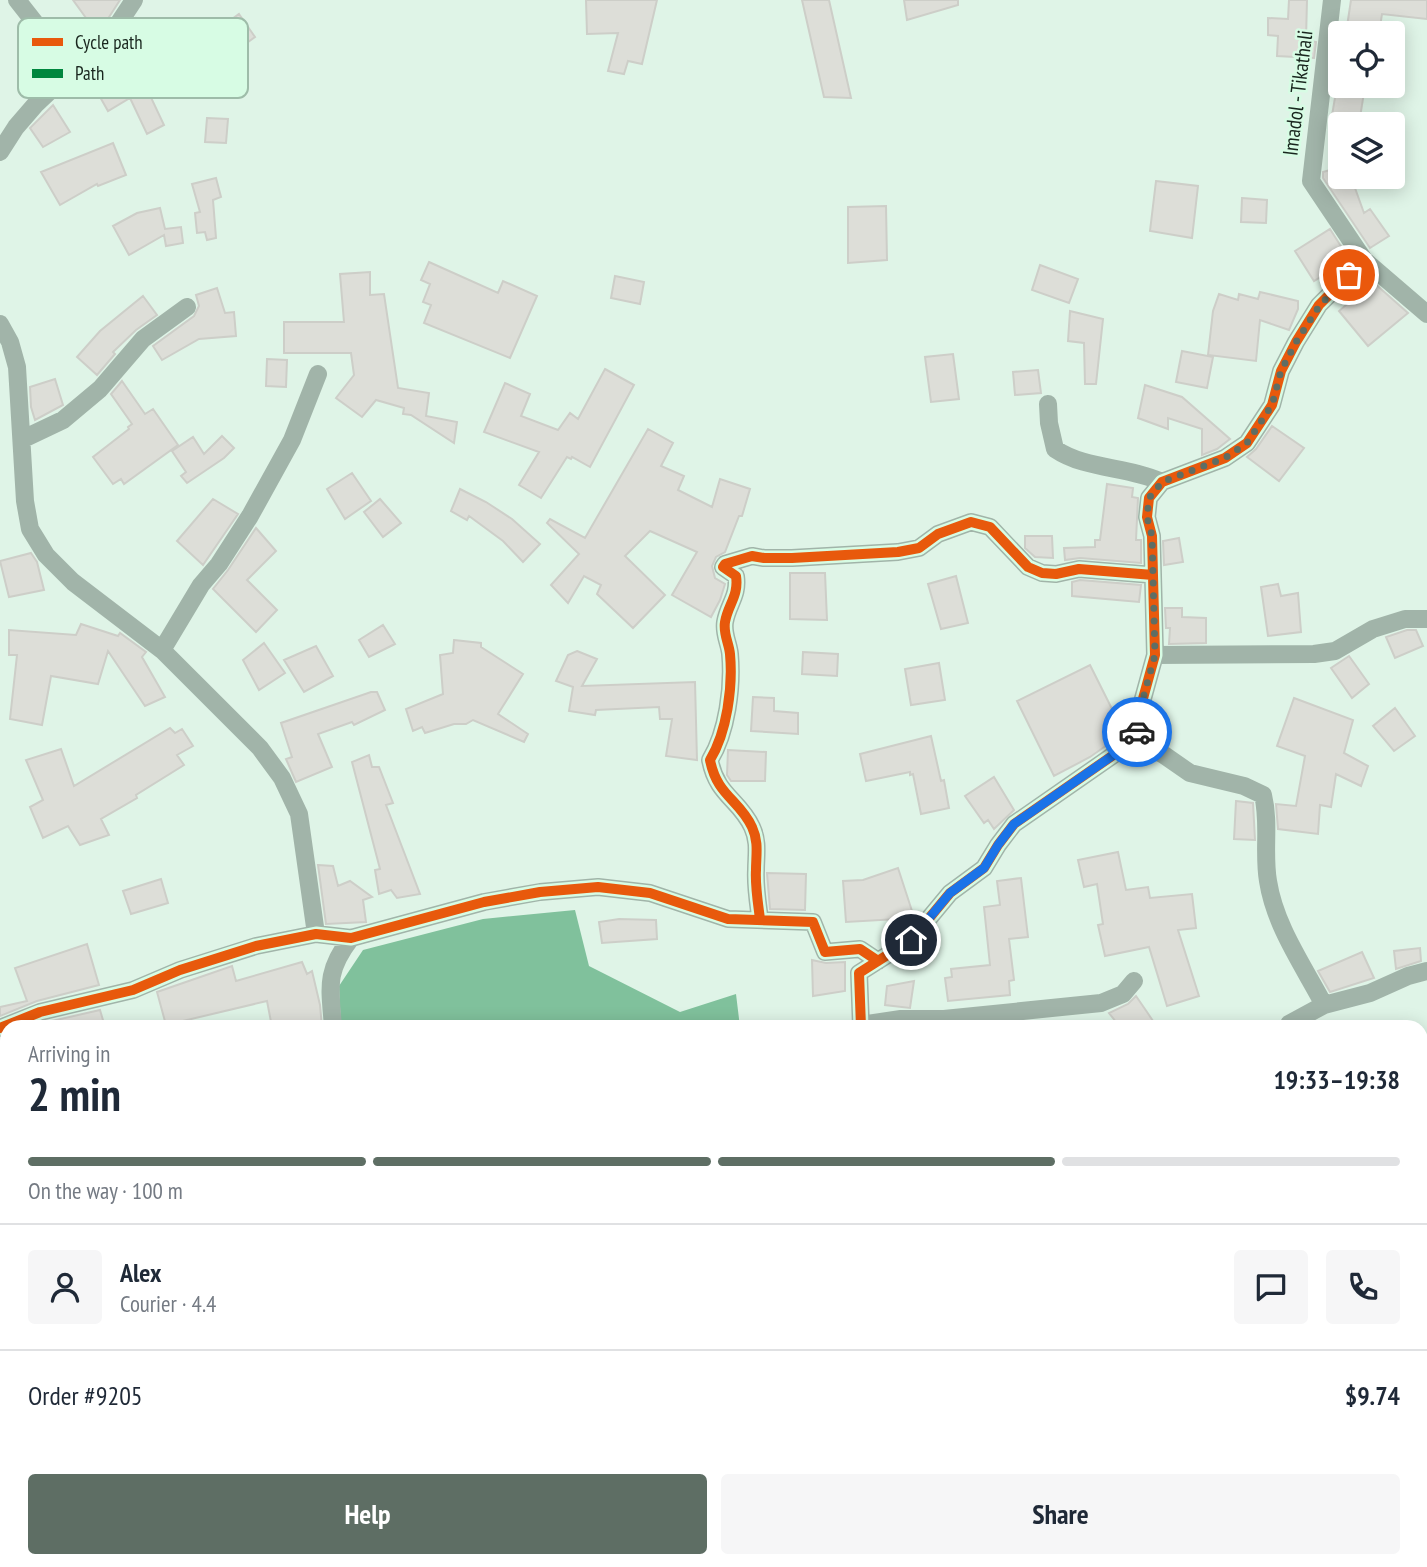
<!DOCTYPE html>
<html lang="en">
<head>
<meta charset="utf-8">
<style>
	body { margin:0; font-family:"PT Sans Narrow",sans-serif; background:#f6f6f7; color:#1f2937; height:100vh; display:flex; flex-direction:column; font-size:26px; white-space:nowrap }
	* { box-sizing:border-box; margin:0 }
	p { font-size:23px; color:#747a83 }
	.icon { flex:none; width:38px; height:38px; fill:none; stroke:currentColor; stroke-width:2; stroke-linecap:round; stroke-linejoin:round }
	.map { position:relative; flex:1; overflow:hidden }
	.sheet { position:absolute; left:0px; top:1020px; width:1428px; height:548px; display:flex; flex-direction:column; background:#fff; border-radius:21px 21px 0 0; box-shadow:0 4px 18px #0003 }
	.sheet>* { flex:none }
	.controls { position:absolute; left:1328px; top:21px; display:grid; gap:14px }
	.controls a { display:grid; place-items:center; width:77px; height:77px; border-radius:7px; background:#fff; box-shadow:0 4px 18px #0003; font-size:35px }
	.pin { position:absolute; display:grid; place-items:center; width:60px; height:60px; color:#fff; margin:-30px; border:4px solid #fff; border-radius:50%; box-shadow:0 2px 7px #0007 }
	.courier { position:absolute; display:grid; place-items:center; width:70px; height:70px; margin:-35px; border:5px solid #1a73e8; border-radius:50%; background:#fff; color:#222; box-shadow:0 2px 9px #0007 }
	.overview em { font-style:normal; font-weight:800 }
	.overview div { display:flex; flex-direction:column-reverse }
	.overview { display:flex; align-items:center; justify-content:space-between; height:119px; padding:0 28px }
	h1 { font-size:46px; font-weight:800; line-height:52px }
	.bar { display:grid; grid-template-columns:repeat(4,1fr); gap:10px 7px; align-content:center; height:84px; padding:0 28px }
	.bar i { height:9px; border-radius:5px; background:#e0e1e3 }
	.bar .selected { background:#5e6e64 }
	.bar p { grid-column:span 4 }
	.line { display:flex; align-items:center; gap:18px; padding:0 28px; border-top:2px solid #e0e1e3 }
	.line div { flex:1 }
	.round { display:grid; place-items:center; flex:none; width:74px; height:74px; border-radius:7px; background:#f6f6f7 }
	.cta { display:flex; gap:14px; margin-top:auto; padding:14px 28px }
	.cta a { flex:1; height:80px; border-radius:7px; background:#5e6e64; color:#fff; font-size:28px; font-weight:800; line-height:80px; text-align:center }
	.cta a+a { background:#f6f6f7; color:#1f2937 }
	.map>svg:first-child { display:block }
	.water { fill:#80c19c }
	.building { fill:#ddded8; stroke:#cdcec8; stroke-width:2 }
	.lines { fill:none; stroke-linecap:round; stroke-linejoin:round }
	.service { stroke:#a1b4a9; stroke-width:9 }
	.minor { stroke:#a1b4a9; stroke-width:18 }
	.quiet { stroke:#00873e; stroke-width:9; stroke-dasharray:18 9; stroke-linecap:butt }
	.cycleway-casing { stroke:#d7fce4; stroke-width:15 }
	.cycleway { stroke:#e8590c; stroke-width:10 }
	.done { stroke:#5e6e64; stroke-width:7; stroke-dasharray:0 12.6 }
	.route { stroke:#1a73e8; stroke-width:9 }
	.labels { text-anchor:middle; stroke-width:5; stroke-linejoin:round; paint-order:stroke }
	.street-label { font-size:21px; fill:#19261e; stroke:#d7fce4 }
	.key { fill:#d7fce4; stroke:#9ebca9; stroke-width:2 }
	.key-label { font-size:19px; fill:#19261e }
</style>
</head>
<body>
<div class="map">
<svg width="1427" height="1567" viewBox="0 0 1427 1567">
	<rect width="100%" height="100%" fill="#dff4e7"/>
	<path class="water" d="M575 910 589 966 680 1012 736 994 740 1027H341L339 986 363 950 483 919Z"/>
	<path class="building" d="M73 0H120L102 28 100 25 94 29Z
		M586 0H657L642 64 628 61 624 74 608 71 618 33 587 34Z
		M802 0H829L851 98 824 97Z
		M904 0H958V5L907 20Z
		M1289 0H1307L1306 40 1316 42 1314 58 1277 56 1278 36 1268 35V18L1288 19Z
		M1351 0H1427V19L1382 14 1379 33H1346Z
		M239 14 255 37 230 55 213 33Z
		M136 18 141 23 160 56 147 62 158 81 146 87 164 125 147 134 130 98 108 111 92 83 123 66 114 51Z
		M1337 86H1365L1359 124 1331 121Z
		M53 105 70 132 43 147 30 128Z
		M207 118 228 119 226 143 205 142Z
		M113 143 126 175 98 186 97 184 60 205 41 172Z
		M1340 167V177H1351L1364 213 1370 209 1389 236 1370 248 1323 178V172Z
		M216 178 221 197 213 200 216 238 207 240 205 232 197 233 195 213 200 212 192 184Z
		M1156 181 1198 186 1192 238 1150 231Z
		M1242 198 1267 200 1266 223 1241 222Z
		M886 206 887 260 848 263V207Z
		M160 208 165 229 181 227 183 243 166 246 164 235 129 255 113 226 137 213Z
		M1330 229 1349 259 1314 281 1295 251Z
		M429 262 498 293 503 281 537 296 510 358 424 323 431 305 423 302 430 284 421 280Z
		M1040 265 1078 279 1069 303 1032 290Z
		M370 272V295L384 294 398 388 429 393 426 416 457 422 454 443 411 415 403 414 404 408 376 400 362 417 336 398 354 375 351 353H284V322H344L340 274Z
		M615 276 644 282 640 304 611 298Z
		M1373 282 1408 313 1368 346 1339 311Z
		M217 288 225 313 234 312 236 336 199 339 162 360 153 346 194 316 199 306 196 295Z
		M1260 292 1298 301V309L1289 330 1260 320 1256 361 1208 355 1213 311 1219 294 1238 300 1239 294 1258 299Z
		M143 296 157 315 136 330 113 352 115 354 97 375 77 357 100 331Z
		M1070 311 1103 319 1096 384H1085L1084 343 1068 341Z
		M1182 351 1213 357 1207 388 1176 382Z
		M953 354 959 399 931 402 925 357Z
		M267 359 287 360 286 387 266 386Z
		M605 369 634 385 590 467 572 457 571 459 567 457 541 498 519 485 539 452 484 432 505 383 530 394 521 416 558 430 570 413 578 419Z
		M1038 370 1041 393 1015 395 1013 372Z
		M55 379 63 405 35 420 31 407 30 387Z
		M122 381 145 414 153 409 178 445 124 484 121 479 113 484 93 457 129 429 128 427 132 424 111 394Z
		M1145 385 1182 397 1230 439 1217 449 1202 455V429L1168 418V429L1138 418Z
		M1272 426 1304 448 1279 481 1247 457 1256 449Z
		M648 429 673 443 661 466 684 476 678 490 712 507 720 479 750 489 742 516H739L725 552 716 557 712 566 715 578 725 584 720 600 711 617 672 595 697 552 650 531 625 556 665 595 633 628 597 594 601 585 584 576 568 603 551 585 579 554 547 523 550 519 585 538Z
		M222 436 234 448 224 458 187 483 181 476 186 472 172 451 193 437 204 454Z
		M352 473 371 501 345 519 327 489Z
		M1107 484 1133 488 1132 497 1138 498 1136 540H1141V563L1080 558 1065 560 1064 548 1095 547V540H1100Z
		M460 489 486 502 512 519 540 544 523 562 503 541 469 516 467 520 451 511Z
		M213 499 238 514 203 565 177 541Z
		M380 499 401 523 383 537 364 512Z
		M256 528 276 551 247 580 277 610 256 632 213 589 228 570Z
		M1025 536H1052L1053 558 1035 557 1025 548Z
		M1179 538 1183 562 1164 565 1163 541Z
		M31 553 37 562 44 590 9 597 0 561Z
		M790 573H825L827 620 790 619Z
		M956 576 968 623 941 629 928 584Z
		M1080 580 1141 585 1139 602 1072 596V582Z
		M1278 584 1281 596 1298 593 1301 632 1268 636 1261 587Z
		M1165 608H1182V617L1206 618V643L1169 644 1170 628H1166Z
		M81 624 118 636 120 633 146 652 142 657 165 697 145 706 108 651 98 684 51 676 42 725 10 719 17 655H9V630L76 635Z
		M383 625 395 644 369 657 359 640Z
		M1407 630H1416L1423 646 1395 658 1386 637Z
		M454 640 481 643V647L523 674 498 714 528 734 524 742 473 720 466 724H454L425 733 422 727 413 731 406 709 443 694 440 655 453 653Z
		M264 643 285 673 259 690 243 660Z
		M316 646 333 676 304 692 284 660Z
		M577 651 597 659 582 686 695 682 697 760 666 756 672 719H660L659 707 596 710 595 715 569 711 573 687 556 681 568 655Z
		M803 652 838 654 837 676 802 674Z
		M1349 656 1369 684 1352 698 1331 668Z
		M939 663 945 700 911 705 905 669Z
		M1090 665 1124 733 1090 757 1054 776 1017 701Z
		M371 692H377L385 710 354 725 352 722 318 734 332 767 296 782 286 759 292 757 281 723Z
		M753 697 774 698V711L798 713V734L751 731Z
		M1294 698 1353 720 1344 753 1368 766 1361 786 1336 774 1331 807 1320 805 1318 834 1278 829 1276 804 1296 806 1305 756 1277 746Z
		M1395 708 1415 736 1394 751 1373 726Z
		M170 728 175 733 182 729 193 746 177 755 184 765 136 795 137 798 101 819 109 835 80 845 68 826 43 838 30 807 43 800 26 760 61 749 74 786Z
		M931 736 941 781 944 780 949 808 921 814 913 774 910 775V772L866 781 860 754Z
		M728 750 766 752 765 781H731L727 775Z
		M369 755 372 767H379L393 803 386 805 420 894 397 898 391 890 379 894 375 870 380 869 352 762Z
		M994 777 1014 810 994 829 988 820 984 823 965 796Z
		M1236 801 1253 803 1255 840 1234 839Z
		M1118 852 1126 890 1148 887 1150 898 1192 894 1196 928 1178 930 1199 996 1167 1006 1149 947 1105 956 1098 925 1103 924 1097 884 1084 887 1078 860Z
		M318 865 333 866 338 886 350 881 372 897 363 900 366 922 326 924Z
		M898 868 913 914 898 919 846 922 843 881 863 880Z
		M767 873 806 874 805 910 770 909Z
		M1021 878 1028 937 1009 939 1014 980 1009 981 1010 995 948 1001 945 978 952 977 951 969 990 965 984 907 1000 905 997 881Z
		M161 879 168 903 131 914 123 891Z
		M619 919 656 920 657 939 602 943 599 922Z
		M87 944 99 985 37 1001 0 1016V1007L27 1001 15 968Z
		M1420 948 1421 961 1396 969 1394 951Z
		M1362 952 1374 978 1330 992 1318 971Z
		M812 960 826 963 845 962V991L813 996Z
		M302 962 307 974 312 971 320 1005 322 1027H298L297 1022 272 1027 267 1001 166 1025 157 992 232 966 236 981Z
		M914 981 910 1008 885 1005 887 986Z
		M1136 996 1147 1012 1157 1027H1120L1109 1013 1128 1004Z
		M100 1010 105 1027H32L43 1023Z"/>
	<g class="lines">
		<path class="service" d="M399 1561 401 1567
			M1031 1561 1033 1562
			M322 1562V1561"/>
		<path class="minor" d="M17 0 72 70
			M1332 0 1311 181 1364 260 1427 314
			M0 152 16 127 35 105 72 70 97 56 134 0
			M0 324 10 342 17 367 25 501 30 529 46 555 73 582 162 650 260 748 282 778 299 814 316 934
			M1048 404 1049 423 1055 449C1086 470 1127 466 1162 482
			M23 439 63 420 100 389 143 339 187 307
			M162 650 201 585 219 564 250 516 292 440 318 374
			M1155 655 1314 654 1335 651 1373 629 1405 619H1427
			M1135 740 1164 755 1190 773 1244 786 1263 795C1270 824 1263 852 1268 881 1275 926 1303 965 1324 1005
			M760 919C758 903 755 886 756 870 756 855 759 842 752 827 739 799 717 796 710 760 727 732 733 687 730 654 729 643 723 634 725 622 728 604 739 596 736 576L723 567 725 564 752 556 764 558H792L898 552 919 548 938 534 971 522 990 527 1028 567 1042 573 1056 574 1079 569 1153 575
			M861 1025 901 1019H944L1101 1003 1123 994 1134 981
			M333 1027C330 987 325 972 351 938
			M861 1027 859 973 911 940 950 893 984 868 998 845 1014 824 1135 740 1139 713 1155 655 1152 536 1147 517 1149 498 1162 482 1225 458 1247 443 1272 405 1281 371 1296 342 1319 305 1364 260
			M1290 1027 1289 1024 1324 1005 1370 993 1408 976 1427 971
			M0 1028 40 1012 133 990 180 970 256 946 316 934 351 938 484 902 540 892 598 887 650 893 728 919 813 922 825 952 860 949 878 961
			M1421 1084 1427 1080
			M0 1453 7 1450
			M1421 1544 1427 1545
			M979 1561 987 1567
			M576 1567 578 1561
			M1104 1567 1111 1561
			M1346 1567 1348 1561"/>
		<path class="quiet" d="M1421 1462 1427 1464
			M478 1561V1567
			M623 1561 626 1567
			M1033 1562 1034 1561"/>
		<defs>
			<path id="cycleway" d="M760 919C758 903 755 886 756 870 756 855 759 842 752 827 739 799 717 796 710 760 727 732 733 687 730 654 729 643 723 634 725 622 728 604 739 596 736 576L723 567 725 564 752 556 764 558H792L898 552 919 548 938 534 971 522 990 527 1028 567 1042 573 1056 574 1079 569 1153 575
				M861 1027 859 973 911 940 950 893 984 868 998 845 1014 824 1135 740 1139 713 1155 655 1152 536 1147 517 1149 498 1162 482 1225 458 1247 443 1272 405 1281 371 1296 342 1319 305 1364 260
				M0 1028 40 1012 133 990 180 970 256 946 316 934 351 938 484 902 540 892 598 887 650 893 728 919 813 922 825 952 860 949 878 961"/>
		</defs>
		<use href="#cycleway" class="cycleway-casing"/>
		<use href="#cycleway" class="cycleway"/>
	</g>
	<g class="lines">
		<path class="done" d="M1137 732 1139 713 1155 655 1152 536 1147 517 1149 498 1162 482 1225 458 1247 443 1272 405 1281 371 1296 342 1320 305 1349 275"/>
		<path class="route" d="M911 940 950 893 984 868 998 845 1014 824 1135 740 1137 732"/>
	</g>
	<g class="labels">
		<g class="street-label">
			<text transform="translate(1298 93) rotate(-83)" y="7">Imadol - Tikathali</text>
		</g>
	</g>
	<rect x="18" y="18" width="230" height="80" rx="10" class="key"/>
	<rect x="32" y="38" width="31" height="8" fill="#e8590c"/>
	<rect x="32" y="69" width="31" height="9" fill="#00873e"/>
	<g class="key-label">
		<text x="75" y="49">Cycle path</text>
		<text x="75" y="80">Path</text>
	</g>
</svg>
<div class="controls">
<a><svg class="icon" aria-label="locate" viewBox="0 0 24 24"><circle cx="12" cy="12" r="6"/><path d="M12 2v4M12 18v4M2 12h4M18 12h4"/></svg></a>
<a><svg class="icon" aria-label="layers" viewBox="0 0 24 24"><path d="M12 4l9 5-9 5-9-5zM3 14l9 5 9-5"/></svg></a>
</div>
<div class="pin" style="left:1349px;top:275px;background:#ea580c"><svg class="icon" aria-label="bag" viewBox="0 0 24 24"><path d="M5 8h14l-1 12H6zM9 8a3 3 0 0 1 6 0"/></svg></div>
<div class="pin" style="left:911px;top:940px;background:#1f2937"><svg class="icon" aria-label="home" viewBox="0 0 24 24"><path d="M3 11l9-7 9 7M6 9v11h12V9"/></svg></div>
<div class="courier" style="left:1137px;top:732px"><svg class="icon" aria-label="car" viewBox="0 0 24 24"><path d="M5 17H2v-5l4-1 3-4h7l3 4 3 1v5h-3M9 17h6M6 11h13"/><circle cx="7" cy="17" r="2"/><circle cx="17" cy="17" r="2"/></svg></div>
<section class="sheet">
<div class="overview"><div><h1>2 min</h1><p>Arriving in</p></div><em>19:33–19:38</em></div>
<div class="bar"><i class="selected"></i><i class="selected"></i><i class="selected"></i><i></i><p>On the way · 100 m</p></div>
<div class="line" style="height:126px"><a class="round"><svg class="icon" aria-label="person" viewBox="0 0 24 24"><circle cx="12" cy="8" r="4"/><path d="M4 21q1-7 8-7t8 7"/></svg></a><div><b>Alex</b><p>Courier · 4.4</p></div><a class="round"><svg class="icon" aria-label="chat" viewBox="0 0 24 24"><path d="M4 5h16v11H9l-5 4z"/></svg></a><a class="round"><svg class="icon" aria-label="phone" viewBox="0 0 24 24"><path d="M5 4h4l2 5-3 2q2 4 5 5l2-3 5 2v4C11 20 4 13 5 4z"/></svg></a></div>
<div class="line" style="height:91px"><div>Order #9205</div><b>$9.74</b></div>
<div class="cta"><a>Help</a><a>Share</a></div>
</section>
</div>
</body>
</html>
